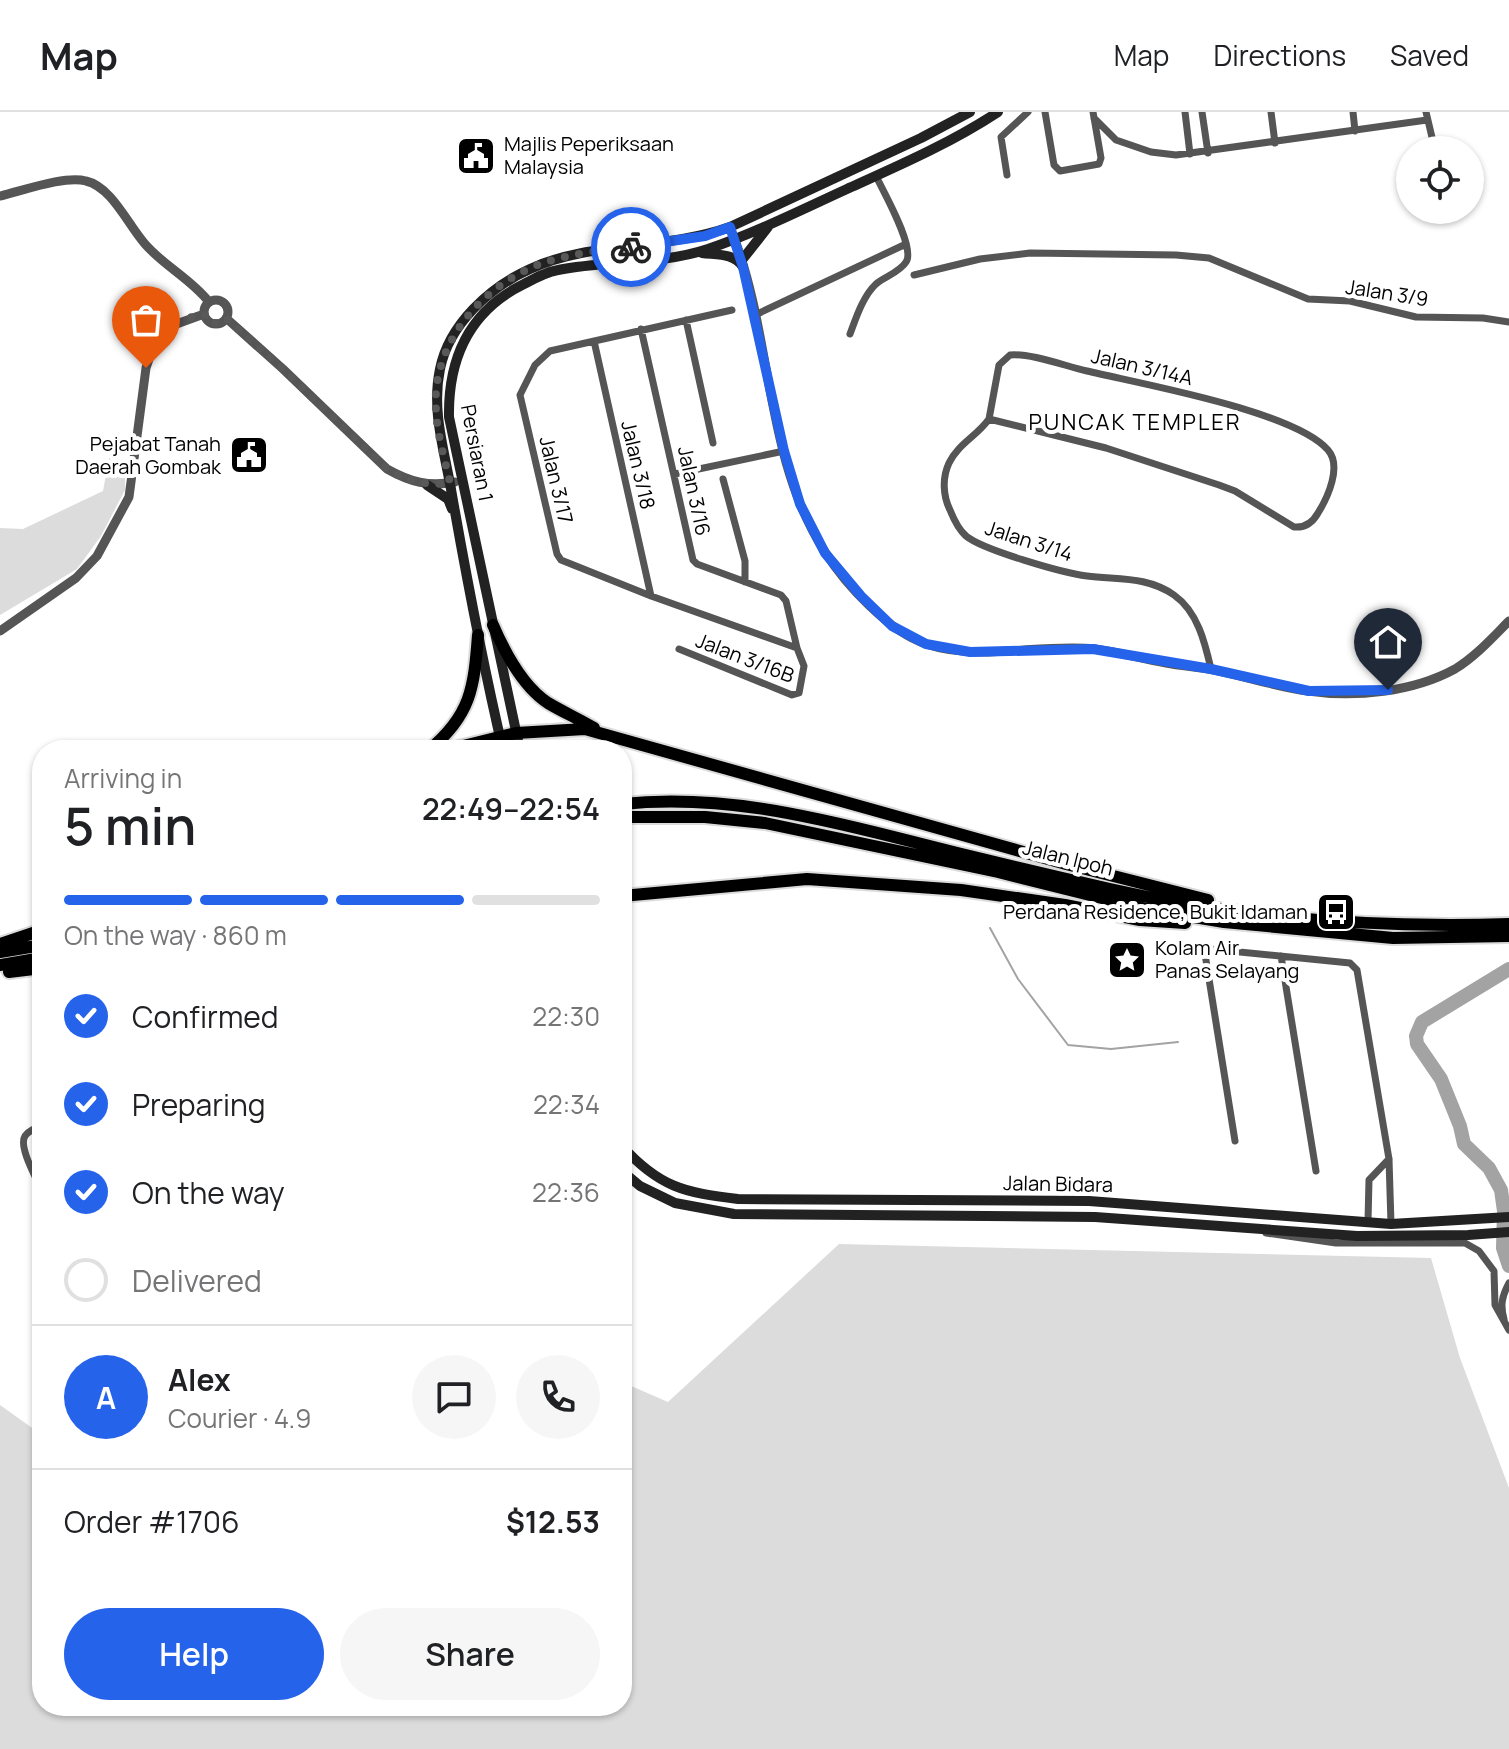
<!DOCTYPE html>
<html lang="en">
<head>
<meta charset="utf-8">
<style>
	body { margin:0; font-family:Manrope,sans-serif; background:#f6f6f6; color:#202124; height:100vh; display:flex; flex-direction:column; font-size:30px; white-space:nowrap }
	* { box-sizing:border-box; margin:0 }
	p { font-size:26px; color:#757577 }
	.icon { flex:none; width:44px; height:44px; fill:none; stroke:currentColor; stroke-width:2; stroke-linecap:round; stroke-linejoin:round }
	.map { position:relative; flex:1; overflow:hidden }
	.sheet { position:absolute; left:32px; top:628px; width:600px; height:976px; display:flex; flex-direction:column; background:#fff; border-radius:32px; box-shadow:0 2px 6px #0004 }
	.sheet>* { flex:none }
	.buttons { position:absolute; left:1396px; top:24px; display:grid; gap:16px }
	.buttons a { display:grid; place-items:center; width:88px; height:88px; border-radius:50%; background:#fff; box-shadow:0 2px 6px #0004; font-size:40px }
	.pin { position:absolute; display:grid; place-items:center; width:68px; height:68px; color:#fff; margin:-82px -34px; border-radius:50% 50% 50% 0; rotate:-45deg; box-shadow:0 0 8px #0007 }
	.pin .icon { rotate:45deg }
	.courier { position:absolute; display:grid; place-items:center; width:80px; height:80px; margin:-40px; border:6px solid #2563eb; border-radius:50%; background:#fff; color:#222; box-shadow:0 2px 10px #0007 }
	.overview em { font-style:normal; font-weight:600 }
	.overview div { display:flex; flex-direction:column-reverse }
	.overview { display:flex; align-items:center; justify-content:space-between; height:136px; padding:0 32px }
	h1 { font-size:52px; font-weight:600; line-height:60px }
	.bar { display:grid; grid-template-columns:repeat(4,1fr); gap:12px 8px; align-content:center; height:96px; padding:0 32px }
	.bar i { height:10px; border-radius:6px; background:#e0e0e0 }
	.bar .on { background:#2563eb }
	.bar p { grid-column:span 4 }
	.line { display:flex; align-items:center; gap:20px; padding:0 32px; border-top:2px solid #e0e0e0 }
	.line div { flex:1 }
	.round { display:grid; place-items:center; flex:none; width:84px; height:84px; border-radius:42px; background:#f6f6f6 }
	ol { padding:0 32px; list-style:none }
	li { display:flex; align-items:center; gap:24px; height:88px }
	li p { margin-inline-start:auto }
	li .icon { padding:8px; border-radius:50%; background:#2563eb; color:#fff; stroke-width:4 }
	li:last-child { color:#757577 }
	li i { width:44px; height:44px; border:4px solid #e0e0e0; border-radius:50% }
	.action { display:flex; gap:16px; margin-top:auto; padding:16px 32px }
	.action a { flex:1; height:92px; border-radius:48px; background:#2563eb; color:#fff; font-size:32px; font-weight:600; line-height:92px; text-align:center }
	.action a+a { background:#f6f6f6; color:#202124 }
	header { display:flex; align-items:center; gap:48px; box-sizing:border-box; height:112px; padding:0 40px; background:#fff; border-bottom:2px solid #e0e0e0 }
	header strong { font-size:38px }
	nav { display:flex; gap:44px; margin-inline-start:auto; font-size:28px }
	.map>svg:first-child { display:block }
	.green { fill:#dcdcdc }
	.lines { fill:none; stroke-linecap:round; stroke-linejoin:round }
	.stream { stroke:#a3a3a3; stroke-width:2 }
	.river { stroke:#a3a3a3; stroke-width:14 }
	.trunk-casing { stroke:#dbdbdb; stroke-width:16 }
	.minor { stroke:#555; stroke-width:7 }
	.tertiary { stroke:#555; stroke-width:9 }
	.secondary { stroke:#222; stroke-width:10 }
	.trunk { stroke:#000; stroke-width:12 }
	.done { stroke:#595959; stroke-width:8; stroke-dasharray:0 14.4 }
	.route { stroke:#2563eb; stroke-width:10 }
	.labels { text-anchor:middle; stroke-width:8; stroke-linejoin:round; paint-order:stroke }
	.poi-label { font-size:20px; fill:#000; stroke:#fff; text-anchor:start }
	.street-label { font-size:20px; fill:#000; stroke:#fff }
	.neighbourhood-label { font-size:22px; letter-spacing:2px; fill:#000; stroke:#fff }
</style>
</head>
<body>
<header>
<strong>Map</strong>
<nav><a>Map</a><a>Directions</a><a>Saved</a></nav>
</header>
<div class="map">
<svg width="1509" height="1637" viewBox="0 0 1509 1637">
	<rect width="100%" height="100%" fill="#fff"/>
	<path class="green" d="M109 346 125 348V378L101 424 77 457 0 503V416L23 417 103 379Z
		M839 1132 1431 1146 1460 1246 1509 1376V1637H0V1293L42 1323V1594H622V1270L668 1290Z"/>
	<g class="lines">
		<path class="stream" d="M990 816 1018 867 1068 933 1111 937 1178 930"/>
		<path class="river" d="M1509 857 1422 910 1416 924 1417 932 1441 967 1460 1014 1464 1032 1489 1056 1501 1078 1504 1099 1503 1136 1509 1154"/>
		<defs>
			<path id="trunk" d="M493 513C505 541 522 574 548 591 563 600 579 607 594 616
				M429 638C471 603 474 576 478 523
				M447 638 516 621 585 617 1066 752 1208 788
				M622 692C717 682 807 703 898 726 968 744 1039 761 1110 777 1241 807 1376 816 1509 812
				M622 705H705L765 711 998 760 1146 797 1224 810 1393 826 1509 824
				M622 784 807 767 961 778 1065 793 1140 808 1185 811
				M0 832 42 818
				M0 840 42 833
				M0 853 42 846
				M9 860 42 856"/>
		</defs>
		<use href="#trunk" class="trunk-casing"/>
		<path class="minor" d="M1045 0 1054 53 1060 59 1099 52 1101 46 1093 0
			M1185 0 1190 42
			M1202 0 1208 41
			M1271 0 1275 31
			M1353 0 1355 19
			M1426 0 1435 38
			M1094 6 1116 28 1151 40 1176 43 1427 8
			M1007 63 1001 25 1028 0
			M1445 98 1446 103
			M914 163 980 147 1030 141 1176 143 1209 146 1308 187 1350 189 1416 205 1483 206 1509 210
			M732 198 550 239 535 253 520 283 557 442 561 448 651 484 797 536
			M755 203 906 132
			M686 208 713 331
			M641 217 693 448 697 452 781 483 786 489 797 536 804 554 799 581 792 583 679 537
			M850 222C856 206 863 184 876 172 884 165 900 160 906 150 916 136 883 79 876 64
			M594 229 651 484
			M1010 243C1031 241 1065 254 1087 259 1141 272 1294 299 1328 338 1342 354 1328 385 1318 401 1313 410 1305 416 1294 415L1235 379 1219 373 1106 336 989 307 999 253Z
			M989 307C977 324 958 332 949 351 942 366 943 384 950 398 954 408 958 417 966 424 983 438 1063 461 1087 464 1118 468 1147 464 1174 483 1198 500 1205 531 1211 557
			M675 362 784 339
			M723 367 745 449V470
			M1281 844 1316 1059
			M42 1014C36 1016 29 1018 25 1024 18 1035 37 1067 42 1079
			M1235 1029 1205 842 1210 837 1350 851 1357 858 1389 1047 1391 1112
			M1368 1109 1369 1068 1389 1047
			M1266 1121 1336 1131H1465L1479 1139 1494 1159 1495 1193 1509 1218
			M1504 1207C1500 1193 1502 1184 1509 1171"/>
		<path class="tertiary" d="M0 84C22 79 65 63 86 69 112 75 128 113 145 132 164 154 191 167 209 190
			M733 123C773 225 764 346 825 440 846 473 889 520 926 532 980 550 1040 531 1095 537 1119 540 1142 547 1166 551 1182 554 1198 555 1214 558 1245 564 1276 575 1308 579 1355 586 1413 580 1455 557 1476 544 1492 526 1509 509
			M204 200a12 12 0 1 1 24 0a12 12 0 1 1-24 0Z
			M226 206 283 257 387 357C410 370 429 375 455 370
			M0 519 76 466 97 444 129 385 146 256 155 229 171 214 204 202"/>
		<path class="secondary" d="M702 141C717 143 734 141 743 155
			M742 148 768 115
			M427 373 448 387 452 397
			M503 638C483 553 467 468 452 383 445 340 431 300 440 257 449 212 490 175 530 157 589 129 666 138 730 115L921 26 970 0
			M520 638 449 305C448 246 469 199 524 172 535 166 546 160 558 158 607 148 660 153 708 137 755 121 801 98 847 77 898 54 951 31 998 0
			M622 1034C659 1075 685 1081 738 1087L1089 1089 1391 1112 1509 1105
			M622 1059 640 1074 675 1091 734 1102 1095 1105 1357 1124 1468 1123 1509 1120"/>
		<use href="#trunk" class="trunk"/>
	</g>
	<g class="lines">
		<path class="done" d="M146 256C155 222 170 209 204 202L212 211H220L226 206 283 257 387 357C408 369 426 374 450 371 445 348 437 322 436 298 431 233 481 174 540 152 569 142 601 138 631 135"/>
		<path class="route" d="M631 135 705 124 730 115 743 155 784 339 800 392 825 441 861 484 892 514 926 532 970 540 1093 537 1211 557 1309 579 1388 578"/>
	</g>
	<defs>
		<symbol id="civic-square" viewBox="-11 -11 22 22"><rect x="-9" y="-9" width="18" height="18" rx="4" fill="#000" stroke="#fff"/><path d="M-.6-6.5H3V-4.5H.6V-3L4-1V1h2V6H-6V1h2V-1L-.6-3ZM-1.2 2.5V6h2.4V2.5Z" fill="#fff"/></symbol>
		<symbol id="bus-square" viewBox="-11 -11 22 22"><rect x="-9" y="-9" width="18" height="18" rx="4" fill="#000" stroke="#fff"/><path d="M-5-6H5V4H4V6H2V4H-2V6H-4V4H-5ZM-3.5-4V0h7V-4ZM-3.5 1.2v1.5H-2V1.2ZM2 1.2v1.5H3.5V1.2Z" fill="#fff"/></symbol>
		<symbol id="sight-square" viewBox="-11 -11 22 22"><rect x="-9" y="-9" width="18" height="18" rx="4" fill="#000" stroke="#fff"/><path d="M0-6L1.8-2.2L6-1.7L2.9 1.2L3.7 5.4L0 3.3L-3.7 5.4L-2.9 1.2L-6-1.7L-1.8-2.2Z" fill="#fff"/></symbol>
	</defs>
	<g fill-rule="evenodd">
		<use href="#civic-square" x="454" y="22" width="44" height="44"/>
		<use href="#civic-square" x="227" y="321" width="44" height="44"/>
		<use href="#bus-square" x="1314" y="778" width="44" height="44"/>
		<use href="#sight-square" x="1105" y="826" width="44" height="44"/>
	</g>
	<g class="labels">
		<g class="poi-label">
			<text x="504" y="39">Majlis Peperiksaan<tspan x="504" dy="23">Malaysia</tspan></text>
			<text x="221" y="339" text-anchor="end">Pejabat Tanah<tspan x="221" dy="23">Daerah Gombak</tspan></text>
			<text x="1308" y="807" text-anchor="end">Perdana Residence, Bukit Idaman</text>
			<text x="1155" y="843">Kolam Air<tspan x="1155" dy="23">Panas Selayang</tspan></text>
		</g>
		<g class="street-label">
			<text transform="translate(1387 181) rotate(9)" y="7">Jalan 3/9</text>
			<text transform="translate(1142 255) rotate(13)" y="7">Jalan 3/14A</text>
			<text transform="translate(477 341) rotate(79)" y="7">Persiaran 1</text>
			<text transform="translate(638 353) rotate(77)" y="7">Jalan 3/18</text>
			<text transform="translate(556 368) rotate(77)" y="7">Jalan 3/17</text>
			<text transform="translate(694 379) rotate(78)" y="7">Jalan 3/16</text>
			<text transform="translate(1029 429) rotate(18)" y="7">Jalan 3/14</text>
			<text transform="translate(745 546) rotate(21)" y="7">Jalan 3/16B</text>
			<text transform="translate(1068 746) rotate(14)" y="7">Jalan Ipoh</text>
			<text transform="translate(1058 1072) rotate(1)" y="7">Jalan Bidara</text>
		</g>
		<g class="neighbourhood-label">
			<text x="1135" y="318">PUNCAK TEMPLER</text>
		</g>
	</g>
</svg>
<div class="buttons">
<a><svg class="icon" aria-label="locate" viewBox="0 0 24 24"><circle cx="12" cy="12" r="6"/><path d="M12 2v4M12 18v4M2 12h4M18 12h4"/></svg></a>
</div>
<div class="pin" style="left:146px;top:256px;background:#ea580c"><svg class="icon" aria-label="bag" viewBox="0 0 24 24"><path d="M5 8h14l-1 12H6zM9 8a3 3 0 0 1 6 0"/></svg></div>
<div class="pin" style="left:1388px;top:578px;background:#1f2937"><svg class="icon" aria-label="home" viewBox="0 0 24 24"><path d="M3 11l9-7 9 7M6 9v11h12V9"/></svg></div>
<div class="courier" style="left:631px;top:135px"><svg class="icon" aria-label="bike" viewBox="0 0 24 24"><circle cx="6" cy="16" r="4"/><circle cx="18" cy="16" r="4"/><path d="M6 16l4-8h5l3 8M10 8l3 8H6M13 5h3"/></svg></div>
<section class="sheet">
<div class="overview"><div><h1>5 min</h1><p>Arriving in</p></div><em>22:49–22:54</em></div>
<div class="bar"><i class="on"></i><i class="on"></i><i class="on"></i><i></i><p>On the way · 860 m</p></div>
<ol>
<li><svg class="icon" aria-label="check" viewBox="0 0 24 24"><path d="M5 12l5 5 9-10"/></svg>Confirmed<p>22:30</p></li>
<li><svg class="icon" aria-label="check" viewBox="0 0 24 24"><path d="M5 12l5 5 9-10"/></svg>Preparing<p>22:34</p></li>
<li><svg class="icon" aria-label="check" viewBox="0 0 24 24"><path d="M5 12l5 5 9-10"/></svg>On the way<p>22:36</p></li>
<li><i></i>Delivered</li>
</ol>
<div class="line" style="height:144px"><b class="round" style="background:#2563eb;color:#fff">A</b><div><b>Alex</b><p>Courier · 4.9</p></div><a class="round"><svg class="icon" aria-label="chat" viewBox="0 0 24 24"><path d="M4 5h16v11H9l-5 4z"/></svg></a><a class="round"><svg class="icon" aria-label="phone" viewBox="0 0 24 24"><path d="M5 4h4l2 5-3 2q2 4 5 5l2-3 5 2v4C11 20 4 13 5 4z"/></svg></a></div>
<div class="line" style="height:104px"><div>Order #1706</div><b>$12.53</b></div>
<div class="action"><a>Help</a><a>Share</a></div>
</section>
</div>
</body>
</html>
